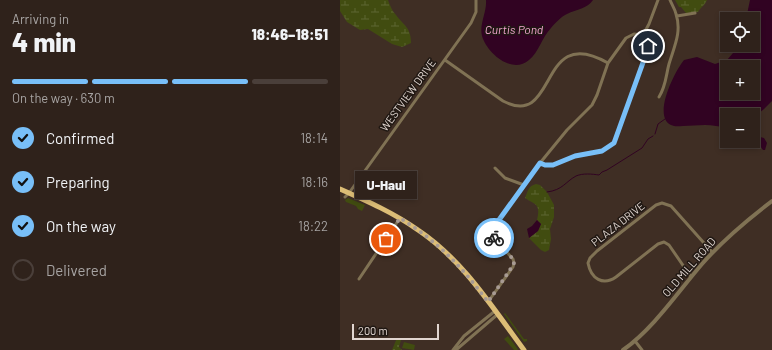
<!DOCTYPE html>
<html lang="en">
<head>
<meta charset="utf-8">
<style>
	body { margin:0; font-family:Barlow,sans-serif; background:#3b2f28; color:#f1f3f6; height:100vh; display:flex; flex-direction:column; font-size:15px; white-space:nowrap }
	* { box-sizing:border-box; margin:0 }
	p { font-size:13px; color:#a7a4a3 }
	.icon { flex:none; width:22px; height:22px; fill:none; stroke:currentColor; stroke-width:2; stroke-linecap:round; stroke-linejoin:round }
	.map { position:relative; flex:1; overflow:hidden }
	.sheet { display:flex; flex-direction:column; background:#2f221b; width:340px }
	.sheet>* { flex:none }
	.fabs { position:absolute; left:380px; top:12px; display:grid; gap:8px }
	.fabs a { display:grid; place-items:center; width:40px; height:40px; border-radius:0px; background:#2f221b; box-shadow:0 2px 6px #0003,0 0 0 1px #4a3f3a; font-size:20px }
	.scale { position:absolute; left:12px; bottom:10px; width:87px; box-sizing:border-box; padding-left:4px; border:2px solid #e1d6d0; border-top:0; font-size:11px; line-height:14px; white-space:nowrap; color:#e1d6d0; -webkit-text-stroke:3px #201813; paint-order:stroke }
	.pin { position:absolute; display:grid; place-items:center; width:34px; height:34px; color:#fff; margin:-17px; border:2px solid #fff; border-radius:50%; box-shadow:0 1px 4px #0007 }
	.courier { position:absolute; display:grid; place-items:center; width:40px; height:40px; margin:-20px; border:3px solid #78bff8; border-radius:50%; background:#fff; color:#222; box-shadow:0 1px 5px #0007 }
	.bubble { position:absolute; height:28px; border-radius:0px; background:#2f221b; box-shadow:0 2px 6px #0003,0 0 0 1px #4a3f3a; font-size:13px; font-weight:800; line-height:28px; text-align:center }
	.overview em { font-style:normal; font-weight:800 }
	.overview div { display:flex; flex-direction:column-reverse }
	.overview { display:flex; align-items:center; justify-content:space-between; height:68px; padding:0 12px }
	h1 { font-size:26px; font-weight:800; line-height:30px }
	.bar { display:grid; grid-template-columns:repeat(4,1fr); gap:6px 4px; align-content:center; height:48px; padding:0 12px }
	.bar i { height:5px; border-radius:3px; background:#4a3f3a }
	.bar .current { background:#78bff8 }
	.bar p { grid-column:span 4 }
	ol { padding:0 12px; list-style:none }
	li { display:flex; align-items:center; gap:12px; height:44px }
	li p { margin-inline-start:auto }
	li .icon { padding:4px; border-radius:50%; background:#78bff8; color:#111; stroke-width:4 }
	li:last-child { color:#a7a4a3 }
	li i { width:22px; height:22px; border:2px solid #4a3f3a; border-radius:50% }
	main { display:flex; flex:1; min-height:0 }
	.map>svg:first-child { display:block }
	.grass { fill:#414c10 }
	.wetland { fill:url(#wetland-marsh) }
	.park { fill:url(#park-dots) }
	.water { fill:#310322; fill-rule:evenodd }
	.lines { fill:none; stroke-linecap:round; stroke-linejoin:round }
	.stream { stroke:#310322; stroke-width:1 }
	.minor { stroke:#807254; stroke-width:3 }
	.tertiary { stroke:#807254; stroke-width:4 }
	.trunk { stroke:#dcbd76; stroke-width:5 }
	.done { stroke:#a89b94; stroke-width:4; stroke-dasharray:0 7.2 }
	.route { stroke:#78bff8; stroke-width:5 }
	.labels { text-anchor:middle; stroke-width:3; stroke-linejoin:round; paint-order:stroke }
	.street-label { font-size:11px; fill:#e1d6d0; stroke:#201813 }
	.water-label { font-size:12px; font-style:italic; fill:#f4a5d2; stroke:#201813 }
</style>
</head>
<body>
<main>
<section class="sheet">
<div class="overview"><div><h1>4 min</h1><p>Arriving in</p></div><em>18:46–18:51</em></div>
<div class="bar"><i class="current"></i><i class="current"></i><i class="current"></i><i></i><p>On the way · 630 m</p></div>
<ol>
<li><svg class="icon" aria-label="check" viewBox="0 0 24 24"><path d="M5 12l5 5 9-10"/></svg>Confirmed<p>18:14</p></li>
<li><svg class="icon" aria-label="check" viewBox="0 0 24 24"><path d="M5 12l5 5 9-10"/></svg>Preparing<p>18:16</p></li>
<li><svg class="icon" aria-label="check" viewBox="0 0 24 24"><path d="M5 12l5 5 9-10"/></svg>On the way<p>18:22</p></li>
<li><i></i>Delivered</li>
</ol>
</section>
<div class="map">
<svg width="432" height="350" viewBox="0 0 432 350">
	<defs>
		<pattern id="wetland-marsh" width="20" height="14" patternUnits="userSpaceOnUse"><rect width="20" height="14" fill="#414c10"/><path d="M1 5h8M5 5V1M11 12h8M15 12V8" fill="none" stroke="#5c6532"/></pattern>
		<pattern id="park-dots" width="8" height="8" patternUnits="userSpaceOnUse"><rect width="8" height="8" fill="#414c10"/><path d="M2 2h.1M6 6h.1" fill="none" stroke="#5c6532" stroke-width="1.8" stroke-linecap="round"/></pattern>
	</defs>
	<rect width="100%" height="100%" fill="#3f2e24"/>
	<path class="grass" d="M8 198 25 205 22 211 18 209 16 206 6 202 5 200Z
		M165 313 184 339H187V341L184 342 164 314Z
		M168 336 177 348 178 350H174L164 339Z
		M64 342 75 345 74 350 62 348Z"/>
	<path class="wetland" d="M0 0H48C50 5 52 11 56 15 64 26 71 27 71 43L62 47 52 44 28 29 20 30 7 22 0 11Z
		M335 0H367C365 5 360 8 358 12L346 13 341 7H339Z
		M196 184 200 185 207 192 214 205V217L210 229 211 239 209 250 205 252 201 250 189 238 198 231 201 224 197 220C201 203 195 205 185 198 188 191 188 186 196 184Z"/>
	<path class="park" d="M57 338 61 340 59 347 62 350H52Z"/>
	<path class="water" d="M146 0H253C247 9 237 9 227 14 222 16 215 23 211 28 202 37 199 52 189 60 172 75 147 53 142 36 139 24 147 12 146 0Z
		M410 0H432V101L424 109 413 118V115H387V127C380 127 372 125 365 125 358 125 350 126 343 126 339 126 335 127 331 125 312 116 335 71 344 60L357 57 375 64 387 60 393 53 395 45H413V19H406ZM387 67H413V93H387Z
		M420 137 424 138 427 143 425 150H423L418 143V139Z
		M197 220 201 224 198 231 189 238 187 229 192 226Z"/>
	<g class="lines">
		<path class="stream" d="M315 134 318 124 325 119
			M207 192C223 190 225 182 236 176 243 173 252 174 259 175L262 172 267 170 302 148 308 139 313 136"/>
		<path class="minor" d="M337 16 355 13
			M303 35 309 24 318 0
			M105 60 163 101C219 130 197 22 268 63
			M319 97C326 86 326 75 329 64 334 47 342 32 336 14 335 9 332 5 330 0
			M155 168 165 178 184 185
			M5 197 9 193 131 23 136 12V0
			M351 277 329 245 324 242 318 244 276 277C263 286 251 279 248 263L250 258 257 251 316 205 322 203 331 206 372 252
			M19 279 60 218
			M148 302 173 267 174 263 173 259 151 235V231L200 163 227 130 252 105 257 95 268 63 286 38 294 34 303 35 307 40 308 49 274 143 262 151 235 156 213 165H205L200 163
			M295 341 302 350
			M113 350 124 336 155 311
			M116 350 158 314"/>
		<path class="tertiary" d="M283 350C313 329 338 292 362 264 383 240 407 220 432 201"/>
		<path class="trunk" d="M0 189C27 201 54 213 78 230 123 260 152 307 184 350"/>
	</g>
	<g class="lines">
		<path class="done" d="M46 239 60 218C97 241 122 267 148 302L174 264 173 259 154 238"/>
		<path class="route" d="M154 238 151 234V231L200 163 205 165H213L235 156 262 151 274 143 305 57 308 46"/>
	</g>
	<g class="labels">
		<g class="street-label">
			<text transform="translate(68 95) rotate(-54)" y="4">WESTVIEW DRIVE</text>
			<text transform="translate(278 224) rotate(-38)" y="4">PLAZA DRIVE</text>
			<text transform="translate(349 267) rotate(-49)" y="4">OLD MILL ROAD</text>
		</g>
		<g class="water-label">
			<text x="174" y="34">Curtis Pond</text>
		</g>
	</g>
</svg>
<div class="fabs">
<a><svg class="icon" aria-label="locate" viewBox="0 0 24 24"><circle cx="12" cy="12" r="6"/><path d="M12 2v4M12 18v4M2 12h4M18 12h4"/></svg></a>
<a>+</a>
<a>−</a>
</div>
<div class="scale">200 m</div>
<div class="pin" style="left:46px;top:239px;background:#ea580c"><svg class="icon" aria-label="bag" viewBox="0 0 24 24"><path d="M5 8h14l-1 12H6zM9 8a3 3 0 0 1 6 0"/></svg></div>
<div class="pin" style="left:308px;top:46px;background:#1f2937"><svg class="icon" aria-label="home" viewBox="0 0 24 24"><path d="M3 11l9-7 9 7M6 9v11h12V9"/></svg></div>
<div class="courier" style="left:154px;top:238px"><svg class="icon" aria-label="bike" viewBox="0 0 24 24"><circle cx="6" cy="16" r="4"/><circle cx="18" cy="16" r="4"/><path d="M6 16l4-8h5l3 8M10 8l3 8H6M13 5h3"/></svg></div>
<div class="bubble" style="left:15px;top:171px;width:62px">U-Haul</div>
</div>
</main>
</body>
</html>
